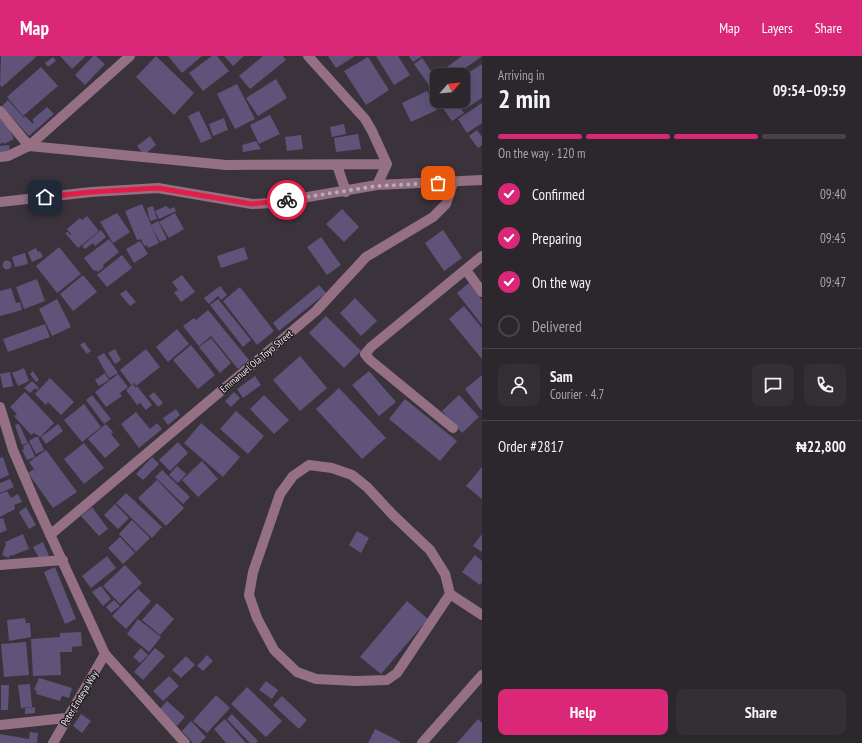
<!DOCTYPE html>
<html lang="en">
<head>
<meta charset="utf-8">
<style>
	body { margin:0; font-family:"PT Sans Narrow",sans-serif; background:#342e35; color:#f1f3f6; height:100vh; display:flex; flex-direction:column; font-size:15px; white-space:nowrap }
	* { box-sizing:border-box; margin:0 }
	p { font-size:13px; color:#a6a5aa }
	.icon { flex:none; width:22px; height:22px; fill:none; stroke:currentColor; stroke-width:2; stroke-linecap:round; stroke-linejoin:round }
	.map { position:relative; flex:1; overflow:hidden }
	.drawer { display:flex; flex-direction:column; background:#2c262d; width:380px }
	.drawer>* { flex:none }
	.needle { width:26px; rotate:63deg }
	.buttons { position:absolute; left:430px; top:12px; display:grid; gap:8px }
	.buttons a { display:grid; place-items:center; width:40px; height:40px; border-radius:8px; background:#2c262d; box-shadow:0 4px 16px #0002,0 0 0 1px #484349; font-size:20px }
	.pin { position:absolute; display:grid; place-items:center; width:34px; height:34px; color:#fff; margin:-17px; border-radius:8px; box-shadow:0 2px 6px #0006 }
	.courier { position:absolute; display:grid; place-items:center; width:40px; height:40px; margin:-20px; border:3px solid #e11d48; border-radius:50%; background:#fff; color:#222; box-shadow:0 1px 5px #0007 }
	.overview em { font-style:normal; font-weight:700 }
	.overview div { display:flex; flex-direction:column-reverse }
	.overview { display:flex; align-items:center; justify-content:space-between; height:68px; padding:0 16px }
	h1 { font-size:26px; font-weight:700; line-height:30px }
	.bar { display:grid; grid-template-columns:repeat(4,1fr); gap:6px 4px; align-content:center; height:48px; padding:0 16px }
	.bar i { height:5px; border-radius:3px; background:#484349 }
	.bar .on { background:#db2777 }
	.bar p { grid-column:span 4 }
	.line { display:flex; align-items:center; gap:10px; padding:0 16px; border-top:1px solid #484349 }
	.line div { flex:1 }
	.round { display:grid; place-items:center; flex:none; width:42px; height:42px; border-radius:8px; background:#342e35 }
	ol { padding:0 16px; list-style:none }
	li { display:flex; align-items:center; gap:12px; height:44px }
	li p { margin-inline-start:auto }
	li .icon { padding:4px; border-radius:50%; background:#db2777; color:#fff; stroke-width:4 }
	li:last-child { color:#a6a5aa }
	li i { width:22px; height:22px; border:2px solid #484349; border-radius:50% }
	.primary-button { display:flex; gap:8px; margin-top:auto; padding:8px 16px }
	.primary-button a { flex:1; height:46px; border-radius:8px; background:#db2777; color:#fff; font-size:16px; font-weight:700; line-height:46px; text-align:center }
	.primary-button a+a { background:#342e35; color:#f1f3f6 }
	header { display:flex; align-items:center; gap:24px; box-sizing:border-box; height:56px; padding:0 20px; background:#db2777; color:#fff }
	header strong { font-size:19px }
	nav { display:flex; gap:22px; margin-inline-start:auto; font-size:14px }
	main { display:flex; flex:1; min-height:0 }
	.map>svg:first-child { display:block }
	.building { fill:#5f537a }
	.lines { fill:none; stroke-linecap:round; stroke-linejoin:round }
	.minor { stroke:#957085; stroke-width:10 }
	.done { stroke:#b3adb4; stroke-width:4; stroke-dasharray:0 7.2 }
	.route { stroke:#e11d48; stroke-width:5 }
	.labels { text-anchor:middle; stroke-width:3; stroke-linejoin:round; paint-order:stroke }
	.street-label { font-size:10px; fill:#f3eef4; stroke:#1f1c20 }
</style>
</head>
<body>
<header>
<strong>Map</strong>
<nav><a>Map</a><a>Layers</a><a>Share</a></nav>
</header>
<main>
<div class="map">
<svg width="482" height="687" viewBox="0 0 482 687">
	<rect width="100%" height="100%" fill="#3b333c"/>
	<path class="building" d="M1 0H35L36 1 2 31 0 29Z
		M60 0H86L72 13Z
		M93 0H96L105 8 85 29 75 19Z
		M156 0 194 37 174 59 136 21Z
		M168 0H202L182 17Z
		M212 0H217L229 15 203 35 189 17Z
		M224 0H244L233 10Z
		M263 0H283L286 4 250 33 239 20Z
		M328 0H355L336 12Z
		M376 0H398L410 19 394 29Z
		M409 0H422L413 6Z
		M462 0H482L456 19H436Z
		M53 1 56 5 48 11 45 7Z
		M368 1 389 34 366 49 344 15Z
		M422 2 436 22 428 28 414 8Z
		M482 8V42L465 53 460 45H463V20Z
		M41 11 58 30 23 60 7 41Z
		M276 23 287 42 258 60 246 42Z
		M436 23 437 30 431 34 428 29Z
		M237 28 255 63 235 73 217 38Z
		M427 35 437 54 411 66 402 47Z
		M8 44 24 62 25 60 33 68 34 66 32 64 47 51 54 58 29 80 2 50Z
		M438 45H456L464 57 452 65Z
		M482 47V67L467 77 458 63Z
		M199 55 212 82 201 87 188 60Z
		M270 59 280 78 259 88 250 69Z
		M224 62 228 74 213 80 209 68Z
		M0 64H1L4 68 6 67 14 83 4 88 3 86 0 88Z
		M344 68 346 78 332 81 330 71Z
		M477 74 482 81V89L478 92 469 80Z
		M358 78 361 93 336 96 334 82Z
		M301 79 303 93 287 95 285 81Z
		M150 80 156 89 144 99 137 90Z
		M256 85 261 93 243 96 242 89Z
		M9 89 10 98 0 99V90Z
		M142 148 159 187 148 192 147 189 144 190 141 183 137 184 125 155Z
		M153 150 157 163 150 165 147 152Z
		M166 150 170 153 174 151 176 155 159 163 155 155Z
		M342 153 359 171 344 186 326 168Z
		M117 157 130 176 113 187 100 166Z
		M175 157 184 173 169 182 159 166Z
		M87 160 99 175 78 192 65 177 68 176 70 179 71 178 67 173 80 162 82 164Z
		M158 165 167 183 160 186 151 169Z
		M101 174 106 181 95 190 93 187 85 193 82 190Z
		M443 174 462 202 444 215 425 187Z
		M321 181 341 209 327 219 307 191Z
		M109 183 119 196 103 209 104 211 98 216 96 214 94 215 84 202Z
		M140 185 148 198 134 207 126 193Z
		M59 191 81 218 57 237 36 210Z
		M244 191 248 203 221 212 217 200Z
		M36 192 38 196 40 195 43 201 32 206 28 196Z
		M25 197 28 208 15 211 12 201Z
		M122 199 132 212 107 231 97 219Z
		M2.5 209a4.5 4.5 0 1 1 9 0a4.5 4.5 0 1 1-9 0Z
		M83 219 97 236 73 255 60 238Z
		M182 219 195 236 181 246 174 236 178 234 172 226Z
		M37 223 45 245 24 253 16 231Z
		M469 227 482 244V269L457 237Z
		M319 229 326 237 279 275 273 267Z
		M220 230 227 239 221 244 218 240 209 248 204 242Z
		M240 231 274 275 257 289 223 245Z
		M11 232 16 247 20 246 22 254 0 260V235Z
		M126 234 136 246 130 250 120 238Z
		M355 242 377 265 361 280 340 257Z
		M57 243 71 271 52 280 39 253Z
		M218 243 251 284 243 291 210 249Z
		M464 250 482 272V303L449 263Z
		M208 254 249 304 238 313 211 280 199 290 183 270 194 262 196 264Z
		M326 260 361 295 344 312 309 277Z
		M45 268 50 281 8 296 3 283Z
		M177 273 189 288 168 306 156 291Z
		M211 282 231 307 220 317 199 291Z
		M84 286 91 295 87 298 80 289Z
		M191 289 215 319 198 333 173 304Z
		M115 293 121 304 115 308 108 297Z
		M146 293 160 311 136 330 134 327 131 329 120 314Z
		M104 297 118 317 109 322 97 301Z
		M300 300 327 332 300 355 273 324Z
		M24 312 29 325 18 330 12 317Z
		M33 315 39 324 36 326 30 318Z
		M369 315 396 346 379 360 352 329Z
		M10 316 13 330 3 332 0 318Z
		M105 317 109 324 99 330 95 324Z
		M118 318 128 331 120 337 122 340 106 351 95 336Z
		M482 319V355L465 333Z
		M255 320 261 329 243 342 237 333Z
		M50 322 74 346 61 359 48 346 46 349 35 338Z
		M32 325 39 332 37 334 35 332 30 337 24 332Z
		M133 328 136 332 137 330 152 349 146 354 140 347 137 349 126 334Z
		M339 332 386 382 362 403 316 353Z
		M25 336 54 367 40 381 34 377 31 379 14 360 17 358 10 351Z
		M154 336 163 347 158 351 149 340Z
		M234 336 240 342 231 351 225 345Z
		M92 339 111 363 104 368 86 344Z
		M264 339 289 364 274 378 250 353Z
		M459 339 479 361 462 377 442 355Z
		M405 343 457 385 440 405 389 363Z
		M84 348 101 371 82 386 64 364Z
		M176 353 180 359 168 369 163 362Z
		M236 355 264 380 248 398 220 373Z
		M136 356 150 373 157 367 162 373 139 392 121 368Z
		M201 367 240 401 223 421 184 387Z
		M19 368 28 387 22 389 15 369Z
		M58 368 63 375 46 388 41 381Z
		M106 368 113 376 111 378 120 389 105 402 88 383Z
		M35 381H38L44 394 36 398 29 385Z
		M178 386 188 397 170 415 159 404Z
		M29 387 35 401 27 404 22 394 24 393 23 390Z
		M84 387 104 412 84 428 64 403Z
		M46 394 77 436 53 452 28 417 34 413 29 406Z
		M3 401 9 419 0 423V402Z
		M152 401 159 408 143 424 136 418Z
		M202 405 218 423 198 441 182 424Z
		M177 410 186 418 178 427 169 419Z
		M482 411V443L466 430Z
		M162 414 190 441 183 448 155 421Z
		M10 423 14 431 0 437V427Z
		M157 424 184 452 166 470 138 442Z
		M7 435 11 442 18 438 22 446 14 449 15 453 0 461V438Z
		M126 437 162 471 152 482 116 447Z
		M115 448 129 462 118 473 104 459Z
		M26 451 36 469 29 473 19 456Z
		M92 451 108 473 99 480 81 460Z
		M3 462 7 474 0 477V463Z
		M132 464 150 482 136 496 119 478Z
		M357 475 369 482 361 497 349 489Z
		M23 478 29 493 11 500 10 499 9 502 2 499 6 488 5 486Z
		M482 478V496L473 490Z
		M120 481 135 497 123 508 108 492Z
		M43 486 49 500 40 504 33 491Z
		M475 499 482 505V526L480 529 462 516Z
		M107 500 116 512 91 532 82 520Z
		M125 509 142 527 120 548 103 530Z
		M55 511 76 563 65 568 44 516Z
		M101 530 111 543 103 550 92 536Z
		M138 533 151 545 126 573 112 560Z
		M114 544 120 550 111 557 106 551Z
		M407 545 428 563 381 618 360 601Z
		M157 547 174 563 160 579 142 564Z
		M25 562 26 567H30L31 581 9 585 7 564Z
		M138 563 161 581 149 596 127 578Z
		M81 576 82 590 72 591V596H60L61 619 33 620 31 583 60 581V577Z
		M26 586 29 619 4 621 1 588Z
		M141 592 148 599 140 607 133 601Z
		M155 592 165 600 143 624 134 616Z
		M207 599 213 605 203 615 197 610Z
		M186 600 195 609 181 622 172 614Z
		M169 620 179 630 163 645 153 635Z
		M39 622 72 632 69 642 62 640 60 645 36 638 37 635 34 634Z
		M266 625 278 634 272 643 259 634Z
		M30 628 32 651 21 652 18 629Z
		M1 629H9L8 654H1Z
		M247 631 282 665 266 681 231 648Z
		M216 639 230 652 207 677 193 665Z
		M282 640 307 664 299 673 273 649Z
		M167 645 185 661 177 670 159 654Z
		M35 651V657L25 658V652Z
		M81 658 91 665 82 677 73 670Z
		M232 658 258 685 256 687H250L227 663Z
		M225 663 246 687H226L214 673Z
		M478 663 482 667V687H457Z
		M191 665 206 681 200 687H193L182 675Z
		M375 673 401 686 400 687H368Z
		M30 676 38 677 37 687H0V678L29 683Z"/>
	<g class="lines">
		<path class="minor" d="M308 0 365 63 372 75 387 108 377 129
			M0 55 29 90
			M29 90 226 109 387 108
			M0 101 8 100 29 90 130 0
			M337 109 346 136
			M0 146 91 136 158 132 252 148 273 147 377 129 482 124
			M466 214 482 236
			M0 351 13 394 37 450 105 598 185 687
			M453 372 370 304 365 298 371 291 482 200
			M50 479 316 255 366 201 433 161 446 148 453 127
			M0 509 63 504
			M450 538 397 617 387 624 356 625 316 623 297 616 274 594 257 562 249 539 253 516 280 438 293 420 309 409 332 412 352 419 367 431 393 459 430 494 445 518 450 538 482 559
			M0 669 66 662
			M53 687 105 598
			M422 687 482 619"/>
	</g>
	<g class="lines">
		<path class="done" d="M287 144 377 130 438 127"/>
		<path class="route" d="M45 141 91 136 158 132 252 148 287 144"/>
	</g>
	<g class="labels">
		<g class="street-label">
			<text transform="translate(256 305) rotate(-40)" y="4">Emmanuel Ola Toyo Street</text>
			<text transform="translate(79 642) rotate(-59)" y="4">Peter Eruteya Way</text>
		</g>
	</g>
</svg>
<div class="buttons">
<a><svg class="needle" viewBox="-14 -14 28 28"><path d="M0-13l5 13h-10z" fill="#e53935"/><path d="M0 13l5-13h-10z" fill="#a6a5aa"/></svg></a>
</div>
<div class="pin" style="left:438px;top:127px;background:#ea580c"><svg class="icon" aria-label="bag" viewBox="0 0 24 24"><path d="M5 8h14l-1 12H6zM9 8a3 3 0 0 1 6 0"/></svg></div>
<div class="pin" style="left:45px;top:141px;background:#1f2937"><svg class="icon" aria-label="home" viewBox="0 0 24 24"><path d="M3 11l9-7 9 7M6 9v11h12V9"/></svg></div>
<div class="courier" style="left:287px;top:144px"><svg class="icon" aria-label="bike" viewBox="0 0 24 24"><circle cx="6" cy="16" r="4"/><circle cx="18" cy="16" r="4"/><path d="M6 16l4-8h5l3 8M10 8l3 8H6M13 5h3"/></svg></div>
</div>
<section class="drawer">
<div class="overview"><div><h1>2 min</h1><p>Arriving in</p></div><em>09:54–09:59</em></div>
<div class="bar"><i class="on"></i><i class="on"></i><i class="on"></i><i></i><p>On the way · 120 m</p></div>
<ol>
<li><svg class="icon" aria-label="check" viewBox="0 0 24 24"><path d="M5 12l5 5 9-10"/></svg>Confirmed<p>09:40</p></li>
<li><svg class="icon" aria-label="check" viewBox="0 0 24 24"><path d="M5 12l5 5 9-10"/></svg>Preparing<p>09:45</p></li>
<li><svg class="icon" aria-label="check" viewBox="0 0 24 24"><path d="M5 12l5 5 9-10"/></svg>On the way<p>09:47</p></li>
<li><i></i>Delivered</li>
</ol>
<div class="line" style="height:72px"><a class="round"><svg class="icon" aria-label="person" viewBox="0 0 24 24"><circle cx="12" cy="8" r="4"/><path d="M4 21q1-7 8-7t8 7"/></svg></a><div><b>Sam</b><p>Courier · 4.7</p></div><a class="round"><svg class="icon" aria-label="chat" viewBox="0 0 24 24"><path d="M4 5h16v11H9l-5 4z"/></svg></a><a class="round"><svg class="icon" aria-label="phone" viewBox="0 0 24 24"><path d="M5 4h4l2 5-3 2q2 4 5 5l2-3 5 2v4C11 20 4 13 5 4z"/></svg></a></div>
<div class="line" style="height:52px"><div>Order #2817</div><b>₦22,800</b></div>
<div class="primary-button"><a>Help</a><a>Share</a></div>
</section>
</main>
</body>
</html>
